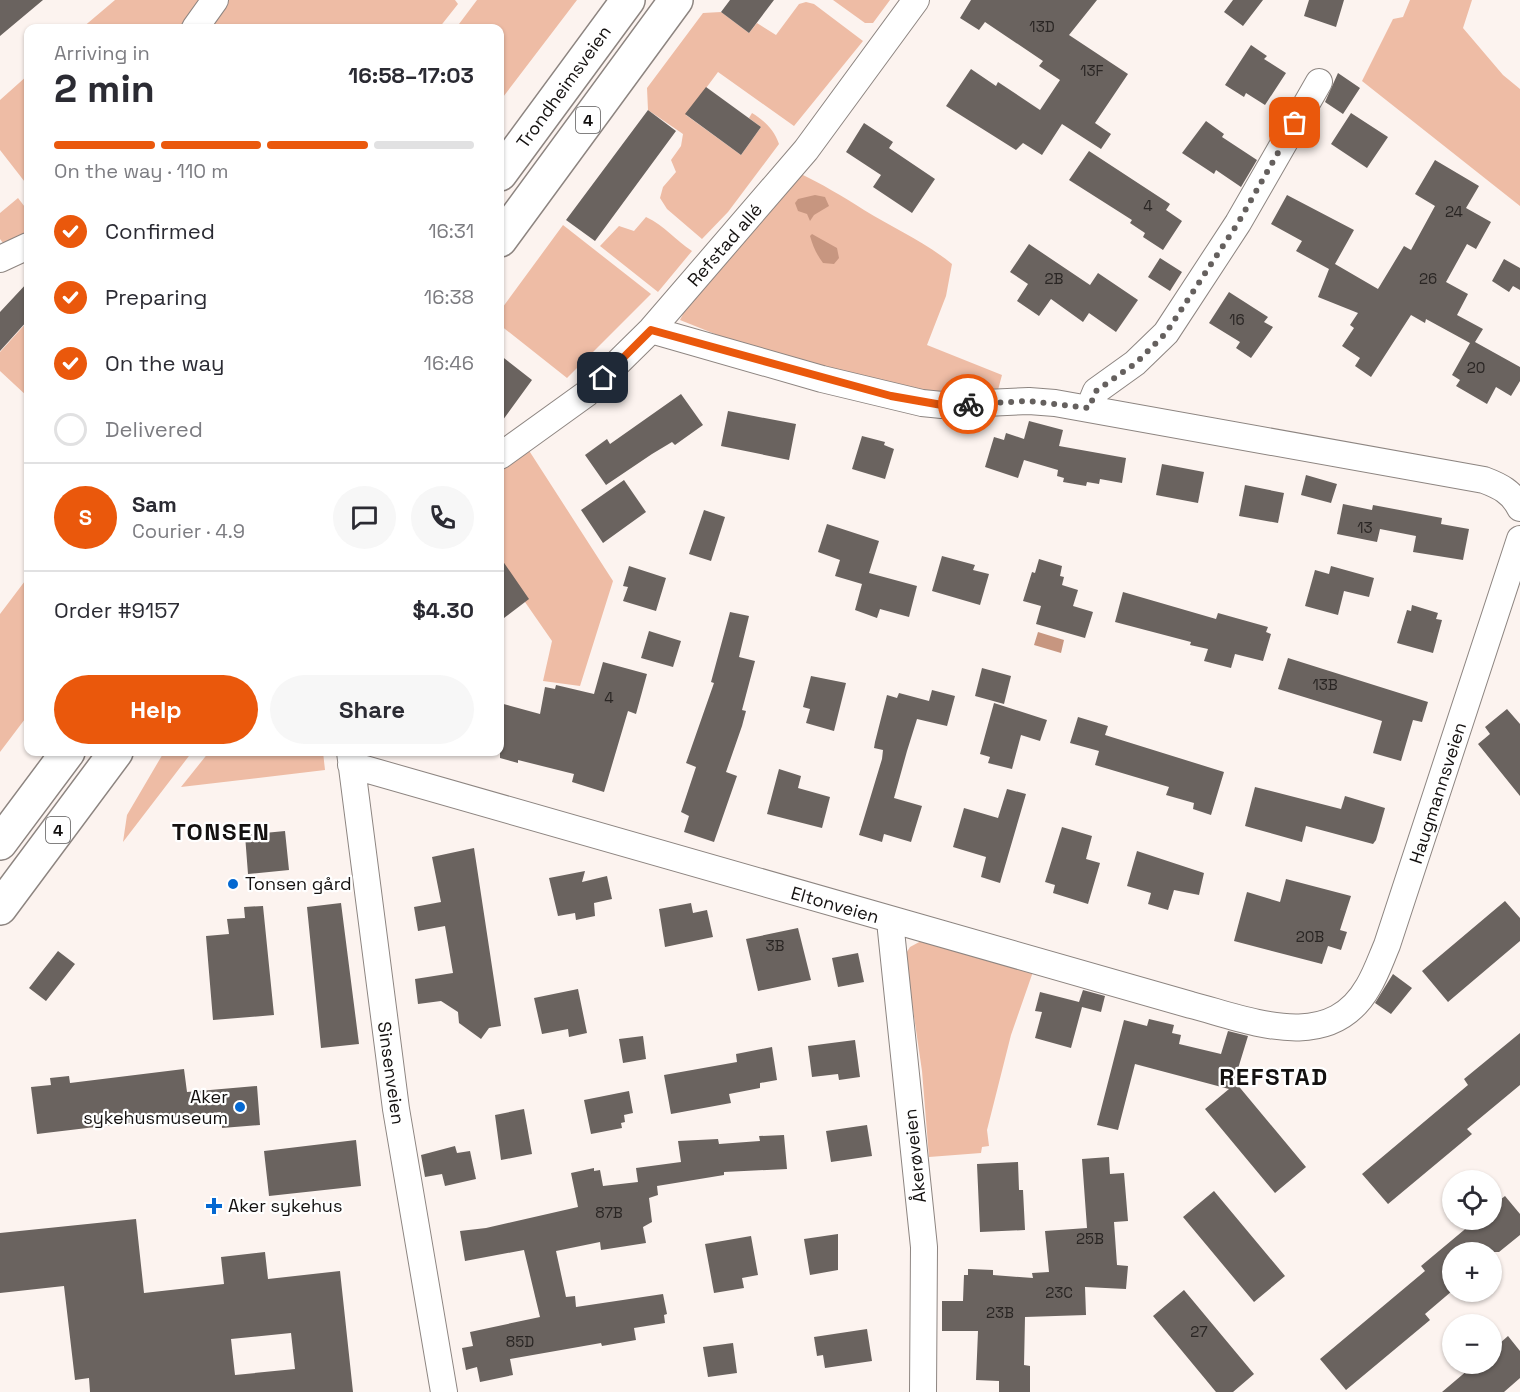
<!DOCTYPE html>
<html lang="en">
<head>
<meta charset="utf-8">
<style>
	body { margin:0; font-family:"Space Grotesk",sans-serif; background:#f7f7f7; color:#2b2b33; height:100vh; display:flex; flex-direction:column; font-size:22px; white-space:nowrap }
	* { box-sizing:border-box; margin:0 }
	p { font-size:20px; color:#7c7c81 }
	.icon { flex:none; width:33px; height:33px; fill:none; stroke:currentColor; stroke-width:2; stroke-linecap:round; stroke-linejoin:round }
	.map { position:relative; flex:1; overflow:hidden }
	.drawer { position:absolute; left:24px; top:24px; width:480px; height:732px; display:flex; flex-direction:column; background:#fff; border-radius:12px; box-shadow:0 2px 4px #0004 }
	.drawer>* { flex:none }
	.buttons { position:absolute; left:1442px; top:1170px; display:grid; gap:12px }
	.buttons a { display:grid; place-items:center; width:60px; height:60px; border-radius:50%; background:#fff; box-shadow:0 2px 4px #0004; font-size:30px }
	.pin { position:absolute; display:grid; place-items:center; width:51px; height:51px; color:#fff; margin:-26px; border-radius:12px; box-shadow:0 3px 9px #0006 }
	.courier { position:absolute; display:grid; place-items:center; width:60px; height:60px; margin:-30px; border:4px solid #ea580c; border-radius:50%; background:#fff; color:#222; box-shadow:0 2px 8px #0007 }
	.head em { font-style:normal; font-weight:600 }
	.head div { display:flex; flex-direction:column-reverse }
	.head { display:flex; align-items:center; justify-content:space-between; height:102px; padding:0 30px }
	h1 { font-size:39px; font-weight:600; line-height:45px }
	.bar { display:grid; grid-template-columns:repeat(4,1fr); gap:9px 6px; align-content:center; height:72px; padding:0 30px }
	.bar i { height:8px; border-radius:4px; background:#e1e1e2 }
	.bar .selected { background:#ea580c }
	.bar p { grid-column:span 4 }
	.line { display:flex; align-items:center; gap:15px; padding:0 30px; border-top:2px solid #e1e1e2 }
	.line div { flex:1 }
	.round { display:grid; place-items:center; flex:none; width:63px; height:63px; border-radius:32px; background:#f7f7f7 }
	ol { padding:0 30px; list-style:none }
	li { display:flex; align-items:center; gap:18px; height:66px }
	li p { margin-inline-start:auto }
	li .icon { padding:6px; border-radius:50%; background:#ea580c; color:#fff; stroke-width:4 }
	li:last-child { color:#7c7c81 }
	li i { width:33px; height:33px; border:3px solid #e1e1e2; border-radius:50% }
	.action { display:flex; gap:12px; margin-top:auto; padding:12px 30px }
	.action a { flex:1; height:69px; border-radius:36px; background:#ea580c; color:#fff; font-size:24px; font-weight:600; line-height:69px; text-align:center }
	.action a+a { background:#f7f7f7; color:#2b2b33 }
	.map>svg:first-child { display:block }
	.green { fill:#eebca5 }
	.water { fill:#c79680 }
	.building { fill:#6a635f; fill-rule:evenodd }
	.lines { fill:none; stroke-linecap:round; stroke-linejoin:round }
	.minor-casing { stroke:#8d8581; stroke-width:28 }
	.trunk-casing { stroke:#8d8581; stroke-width:36 }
	.minor { stroke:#fff; stroke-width:26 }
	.trunk { stroke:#fff; stroke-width:33 }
	.done { stroke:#65605e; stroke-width:6; stroke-dasharray:0 10.8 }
	.route { stroke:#ea580c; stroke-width:8 }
	.poi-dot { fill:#0468d1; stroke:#fff; stroke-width:2 }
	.labels { text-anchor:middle; stroke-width:4.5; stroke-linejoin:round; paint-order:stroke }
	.number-label { font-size:15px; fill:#2a2624 }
	.shield { fill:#fff; stroke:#5a5858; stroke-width:1.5 }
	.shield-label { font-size:16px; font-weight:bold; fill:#141110 }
	.street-label { font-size:18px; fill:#141110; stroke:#fff }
	.poi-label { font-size:18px; fill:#141110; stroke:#fff; text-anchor:start }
	.district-label { font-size:24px; font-weight:bold; letter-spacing:1.5px; fill:#141110; stroke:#fff }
</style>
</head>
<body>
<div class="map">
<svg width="1520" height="1392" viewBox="0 0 1520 1392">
	<rect width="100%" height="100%" fill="#fcf3ef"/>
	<path class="green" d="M115 0H455L458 4 439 28H82Z
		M477 0H577L500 101V28H456Z
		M833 0H890L873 23H865Z
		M1410 0H1472L1463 28 1503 75 1520 89V206L1362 81 1393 19 1403 17Z
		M806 2 814 4 863 41 794 126 718 72 686 115 741 155 761 127 749 118 752 113C765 121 774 130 779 144L728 212 702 239 667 209 660 198 663 187 676 172 671 160 681 146 683 134 648 110 647 88 703 13 721 12 749 33 757 23 776 35 799 4Z
		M28 75V186L0 150V100Z
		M799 173C822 184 842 196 864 210 893 228 925 242 952 264L946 296 927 345 1002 375 998 390 917 394 730 340 680 320 688 304Z
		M18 198 28 211V235L6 247 0 239V213Z
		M646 217C665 226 675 240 692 251L658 292 600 246 619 226 634 231Z
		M563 225 651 294 567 378 500 325V311Z
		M28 321V397L0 371V352Z
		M528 449 613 581 580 686 543 681 552 641 500 566V469Z
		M28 577V715L0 752V614Z
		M164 752H192L123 842 127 815Z
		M209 752H323L325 770 181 787Z
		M923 940 1035 966 1011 1035 987 1130 989 1146 982 1147 981 1153 929 1157 922 1071 905 955 910 947Z"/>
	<path class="water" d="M815 195 825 197 829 206 814 215 810 221 807 214 798 211 795 203 798 199Z
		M812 234 837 248 839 258 834 264 823 263C817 255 813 247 810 236Z
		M1038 632 1064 640 1061 653 1034 645Z"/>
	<path class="building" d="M0 0H43L0 36Z
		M730 0H774L749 33 721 12Z
		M971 0H1097L1069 35 1128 74 1095 123 1111 134 1101 149 1062 124 1042 155 1023 143 1016 150 946 106 971 69 996 86 998 82 1040 110 1060 80 1039 66 1043 61 985 22 979 30 960 18Z
		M1233 0H1263L1243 26 1224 12Z
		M1309 0H1344L1336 27 1304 16Z
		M1251 45 1267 56 1264 59 1286 73 1265 105 1246 93 1244 97 1225 85Z
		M1338 73 1360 88 1343 114 1325 102Z
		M706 87 761 127 741 155 685 114Z
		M648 110 676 131 595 241 566 220Z
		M1351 113 1388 137 1367 168 1331 144Z
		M1206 121 1224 134 1222 137 1257 160 1241 187 1216 170 1214 174 1182 153Z
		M864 123 893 142 889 148 935 179 912 213 873 187 881 175 846 152Z
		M1089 151 1170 204 1166 210 1182 221 1163 250 1143 237 1145 233 1130 223 1132 220 1069 180Z
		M1435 160 1479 186 1466 208 1491 222 1476 249 1467 244 1446 282 1468 294 1457 315 1483 329 1475 342 1520 367V381L1511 396 1496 387 1487 404 1456 386 1460 380 1452 375 1470 343 1426 319 1425 323 1411 315 1371 377 1355 366 1360 358 1342 346 1354 328 1350 325 1358 313 1318 297 1329 269 1296 251 1302 241 1271 224 1287 195 1354 230 1335 264 1378 289 1404 246 1411 250 1435 206 1415 194Z
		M1029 244 1090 285 1098 273 1138 300 1116 332 1089 313 1083 322 1051 299 1039 316 1017 301 1028 284 1010 272Z
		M1160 258 1182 272 1170 291 1148 277Z
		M1504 259 1520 268V290L1513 286 1509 292 1492 281Z
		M28 282V320L0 351V312Z
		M1229 292 1268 317 1264 322 1273 327 1251 358 1236 348 1240 342 1209 323Z
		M500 355 532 380 500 424Z
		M681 394 703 425 675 445 672 442 652 454 606 485 585 455 607 439 610 444Z
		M728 411 796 424 789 460 721 446Z
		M1029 421 1063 430 1059 446 1126 458 1122 483 1100 479 1099 484 1087 482 1086 486 1063 482 1064 478 1057 476 1058 470 1024 460 1018 478 985 467 994 437 1004 440 1006 433 1024 439Z
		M862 436 885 442 884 445 894 449 885 479 852 469Z
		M1162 464 1204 472 1198 503 1156 495Z
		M1306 475 1337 484 1331 503 1301 495Z
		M624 480 646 512 603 543 581 510Z
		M1245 485 1284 493 1278 523 1239 516Z
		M1343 504 1372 510 1373 505 1442 518 1441 524 1469 529 1463 560 1413 552 1416 536 1380 529 1377 542 1337 534Z
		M704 510 725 517 711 561 689 554Z
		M827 524 879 541 869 573 917 586 909 617 880 609 877 618 855 610 862 584 835 576 840 560 818 552Z
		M942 556 975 565 973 570 989 574 980 605 932 591Z
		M500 557 529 599 500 621Z
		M1039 559 1062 566 1060 576 1064 577 1062 585 1078 590 1073 606 1093 612 1085 638 1036 624 1041 606 1023 601 1032 572 1035 573Z
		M629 566 666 578 656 611 623 601 628 587 623 586Z
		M1331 566 1374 578 1369 597 1344 591 1338 615 1305 606 1315 570 1329 574Z
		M1123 592 1216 619 1218 613 1268 627 1266 632 1271 634 1263 661 1235 654 1231 668 1204 661 1208 649 1190 645 1191 642 1115 622Z
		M1412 605 1438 613 1436 619 1442 620 1433 653 1397 643 1407 610 1411 611Z
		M730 612 749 616 739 657 755 661 742 710 746 711 742 726 726 772 737 776 714 842 684 832 689 816 681 812 696 767 686 763 714 683 711 682Z
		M649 631 681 641 673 667 641 658Z
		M1288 658 1428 702 1422 722 1413 720 1401 761 1373 753 1382 721 1278 689Z
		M603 662 647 674 636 714 628 711 604 792 572 782 574 774 518 760V763L500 758V703L540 714 545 687 555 689 556 685 594 694Z
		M982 668 1011 676 1004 704 975 696Z
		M811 676 846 683 834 731 806 723 810 709 803 707Z
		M932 690 955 696 947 726 917 719 907 751 894 798 922 806 911 842 884 834 882 842 859 835 882 759 883 750 874 748 875 742 887 695 897 698 899 693 929 701Z
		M994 703 1047 720 1040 741 1021 735 1012 769 988 763 990 757 980 754Z
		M1507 709 1520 724V796L1478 744 1490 734 1485 727Z
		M1078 717 1108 726 1105 735 1224 772 1211 815 1193 809 1194 803 1166 795 1169 787 1095 765 1099 751 1070 743Z
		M779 769 801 776 798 788 830 797 822 828 767 814Z
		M1255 787 1341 809 1345 796 1385 808 1376 840 1373 844 1306 826 1302 842 1245 826Z
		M1007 789 1026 794 1000 883 981 877 986 857 953 847 964 808 998 818Z
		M1062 827 1092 836 1086 859 1100 863 1088 904 1053 893 1055 885 1045 882Z
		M285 831 289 870 248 874 245 835Z
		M474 848 501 1026 489 1028 481 1039 459 1023 458 1012 441 1001 418 1004 415 979 453 973 445 926 418 931 414 907 441 902 432 857Z
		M1137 851 1204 873 1199 895 1174 890 1168 910 1148 904 1151 893 1127 886Z
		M585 871 582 882 607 876 612 899 594 903 595 916 576 920 575 913 558 916 549 878Z
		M1286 879 1351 896 1340 930 1347 932 1341 950 1328 946 1322 964 1234 941 1247 892 1280 902Z
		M1505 901 1520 918V941L1448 1002 1422 971Z
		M341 903 359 1044 321 1048 307 907Z
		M691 903 693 913 707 910 713 937 665 947 659 909Z
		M263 906 274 1015 213 1020 206 936 229 934 227 919 245 918 244 907Z
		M798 928 811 980 758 991 746 939Z
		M58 951 75 964 46 1001 29 988Z
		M858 953 864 982 838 987 832 958Z
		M1393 974 1412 988 1391 1014 1375 1003Z
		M578 989 587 1033 569 1037 568 1029 542 1034 534 998Z
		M1083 990 1105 996 1101 1012 1082 1007 1071 1048 1035 1038 1042 1012 1035 1011 1040 992 1079 1002Z
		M1149 1019 1174 1025 1172 1033 1181 1035 1179 1044 1221 1054 1228 1031 1248 1036 1233 1085 1236 1083 1306 1167 1275 1193 1205 1109 1229 1089 1135 1064 1118 1130 1097 1125 1124 1020 1147 1026Z
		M1520 1033V1085L1467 1129 1472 1134 1388 1204 1362 1174 1468 1085 1464 1079Z
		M643 1036 646 1059 623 1063 619 1039Z
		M855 1040 860 1077 839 1080 838 1074 812 1077 808 1046Z
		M772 1047 777 1080 760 1083V1088L729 1094 731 1103 671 1114 664 1075 737 1062 736 1054Z
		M184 1069 187 1092 257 1086 260 1125 222 1128 221 1112 37 1134 31 1087 51 1085 50 1078 69 1076 70 1083Z
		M629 1091 633 1113 624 1115 625 1122 621 1123 622 1128 591 1134 584 1100Z
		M524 1109 532 1154 501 1160 495 1115Z
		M867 1125 872 1156 831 1162 826 1131Z
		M784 1135 787 1169 724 1172V1175L657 1186 658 1195 649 1198 652 1222 643 1227 646 1243 601 1250 600 1242 556 1251 566 1297 575 1296 576 1307 663 1294 667 1314 664 1315 665 1323 634 1328 636 1340 602 1346 601 1343 510 1359 513 1375 480 1382 477 1367 466 1370 462 1348 473 1346 470 1332 540 1317 524 1250 465 1261 460 1231 486 1228 578 1207 571 1173 594 1168V1171L600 1170 603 1186 638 1182 636 1168 681 1162 678 1141 718 1139 719 1144 760 1141 759 1136Z
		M356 1140 361 1186 269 1196 264 1151Z
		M455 1146 457 1153 470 1151 476 1179 445 1186 442 1174 425 1177 421 1155Z
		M1109 1157 1110 1174 1124 1173 1128 1221 1114 1222 1117 1265 1128 1266 1126 1289 1085 1287 1086 1315 1025 1317 1024 1365 1030 1366V1392H999V1381L976 1380 978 1331H942V1301H963L964 1275H968V1269L993 1270V1275L1033 1278 1032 1273 1049 1272 1045 1231 1087 1228 1082 1159Z
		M1018 1162 1019 1190H1023L1025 1230 980 1232 977 1164Z
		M1214 1191 1285 1276 1254 1302 1183 1217Z
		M1505 1196 1520 1214V1235L1499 1252H1452V1291L1425 1314 1430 1320 1346 1390 1320 1359 1425 1271 1421 1266 1476 1220H1491V1207Z
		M136 1219 144 1293 224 1284 221 1257 265 1252 268 1279 340 1271 353 1392H90L89 1378 75 1380 64 1286 0 1293V1233ZM291 1333 295 1369 235 1375 231 1339Z
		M838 1234V1270L810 1275 804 1239Z
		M751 1236 758 1275 742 1278 744 1288 714 1293 705 1244Z
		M1184 1290 1254 1374 1233 1392H1216L1153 1316Z
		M867 1329 872 1361 825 1368 823 1355 817 1356 814 1337Z
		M1508 1336 1520 1351V1378L1504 1392H1442L1475 1364H1491V1351Z
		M733 1343 737 1373 708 1377 703 1347Z"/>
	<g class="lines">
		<defs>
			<path id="minor" d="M195 28 215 0
				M0 259 28 246
				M651 330 822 379 922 403 942 405 1029 401 1055 403 1484 480C1500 486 1512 492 1520 508
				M1089 408 1096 391 1135 363 1166 333 1238 223 1319 82
				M500 456 586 394 651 330 806 150 916 0
				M350 752 396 1109 444 1392
				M351 765 1191 1005C1249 1020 1329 1055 1368 987 1376 974 1381 959 1387 945L1520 539
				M890 921 924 1247 923 1392"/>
			<path id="trunk" d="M500 174 628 0
				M500 240 676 0
				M0 843 68 752
				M0 908 116 752"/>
		</defs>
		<use href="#minor" class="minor-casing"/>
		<use href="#trunk" class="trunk-casing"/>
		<use href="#minor" class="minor"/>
		<use href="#trunk" class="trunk"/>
	</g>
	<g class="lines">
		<path class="done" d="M968 404 1029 401 1089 408 1096 391 1136 363 1166 333 1238 223 1295 123"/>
		<path class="route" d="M603 378 651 330 891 396 942 405 968 404"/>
	</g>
	<g class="poi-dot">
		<circle cx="233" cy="884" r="6"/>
		<circle cx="240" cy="1107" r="6"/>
		<path d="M211 1197h6v6h6v6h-6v6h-6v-6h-6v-6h6z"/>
	</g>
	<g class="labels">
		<g class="number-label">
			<text x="1042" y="32">13D</text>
			<text x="1092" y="76">13F</text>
			<text x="1148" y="211">4</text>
			<text x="1454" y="217">24</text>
			<text x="1054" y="284">2B</text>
			<text x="1428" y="284">26</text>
			<text x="1237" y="325">16</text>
			<text x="1476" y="373">20</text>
			<text x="1365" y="533">13</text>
			<text x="1325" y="690">13B</text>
			<text x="609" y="703">4</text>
			<text x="1310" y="942">20B</text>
			<text x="775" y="951">3B</text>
			<text x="609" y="1218">87B</text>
			<text x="1090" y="1244">25B</text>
			<text x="1059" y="1298">23C</text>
			<text x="1000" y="1318">23B</text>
			<text x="1199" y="1337">27</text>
			<text x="520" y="1347">85D</text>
		</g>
		<g class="shield">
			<rect x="576" y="107" width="24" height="26" rx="4.5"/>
			<rect x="46" y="817" width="24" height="26" rx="4.5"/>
		</g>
		<g class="shield-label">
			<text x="588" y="126">4</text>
			<text x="58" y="836">4</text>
		</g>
		<g class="street-label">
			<text transform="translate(564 87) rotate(-54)" y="6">Trondheimsveien</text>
			<text transform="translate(725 245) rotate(-49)" y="6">Refstad allé</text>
			<text transform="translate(1438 793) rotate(-72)" y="6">Haugmannsveien</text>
			<text transform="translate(835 905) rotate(16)" y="6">Eltonveien</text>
			<text transform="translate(391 1073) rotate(82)" y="6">Sinsenveien</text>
			<text transform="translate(915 1156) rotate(-96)" y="6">Åkerøveien</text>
		</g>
		<g class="poi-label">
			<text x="245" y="890">Tonsen gård</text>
			<text x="228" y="1103" text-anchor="end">Aker<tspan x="228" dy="21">sykehusmuseum</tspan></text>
			<text x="228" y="1212">Aker sykehus</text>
		</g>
		<g class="district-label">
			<text x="221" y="840">TONSEN</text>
			<text x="1274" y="1085">REFSTAD</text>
		</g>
	</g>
</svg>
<div class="buttons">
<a><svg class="icon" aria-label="locate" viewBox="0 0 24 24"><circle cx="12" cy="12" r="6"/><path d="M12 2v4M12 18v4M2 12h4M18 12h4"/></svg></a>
<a>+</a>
<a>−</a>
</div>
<div class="pin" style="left:1295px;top:123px;background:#ea580c"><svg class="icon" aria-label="bag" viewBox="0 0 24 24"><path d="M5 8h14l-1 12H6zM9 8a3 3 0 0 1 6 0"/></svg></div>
<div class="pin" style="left:603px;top:378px;background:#1f2937"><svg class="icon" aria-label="home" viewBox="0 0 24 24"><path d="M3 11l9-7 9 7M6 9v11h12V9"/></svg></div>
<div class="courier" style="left:968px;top:404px"><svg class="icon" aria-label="bike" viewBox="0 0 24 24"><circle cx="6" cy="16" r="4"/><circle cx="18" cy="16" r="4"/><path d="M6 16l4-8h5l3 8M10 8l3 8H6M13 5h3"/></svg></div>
<section class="drawer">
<div class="head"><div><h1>2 min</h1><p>Arriving in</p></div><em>16:58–17:03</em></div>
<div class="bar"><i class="selected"></i><i class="selected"></i><i class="selected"></i><i></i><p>On the way · 110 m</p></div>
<ol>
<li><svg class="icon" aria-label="check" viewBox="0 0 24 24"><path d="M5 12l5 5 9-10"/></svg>Confirmed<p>16:31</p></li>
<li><svg class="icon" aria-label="check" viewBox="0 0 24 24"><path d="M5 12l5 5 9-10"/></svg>Preparing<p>16:38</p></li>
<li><svg class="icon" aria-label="check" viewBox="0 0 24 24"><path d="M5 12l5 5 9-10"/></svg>On the way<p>16:46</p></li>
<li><i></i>Delivered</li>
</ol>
<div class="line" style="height:108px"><b class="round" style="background:#ea580c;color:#fff">S</b><div><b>Sam</b><p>Courier · 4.9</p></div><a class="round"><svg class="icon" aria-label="chat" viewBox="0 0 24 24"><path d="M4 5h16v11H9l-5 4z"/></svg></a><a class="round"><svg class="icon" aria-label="phone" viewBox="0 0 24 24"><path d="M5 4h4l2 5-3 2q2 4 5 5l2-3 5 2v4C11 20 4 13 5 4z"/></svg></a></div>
<div class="line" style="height:78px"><div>Order #9157</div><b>$4.30</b></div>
<div class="action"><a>Help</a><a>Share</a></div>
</section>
</div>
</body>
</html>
